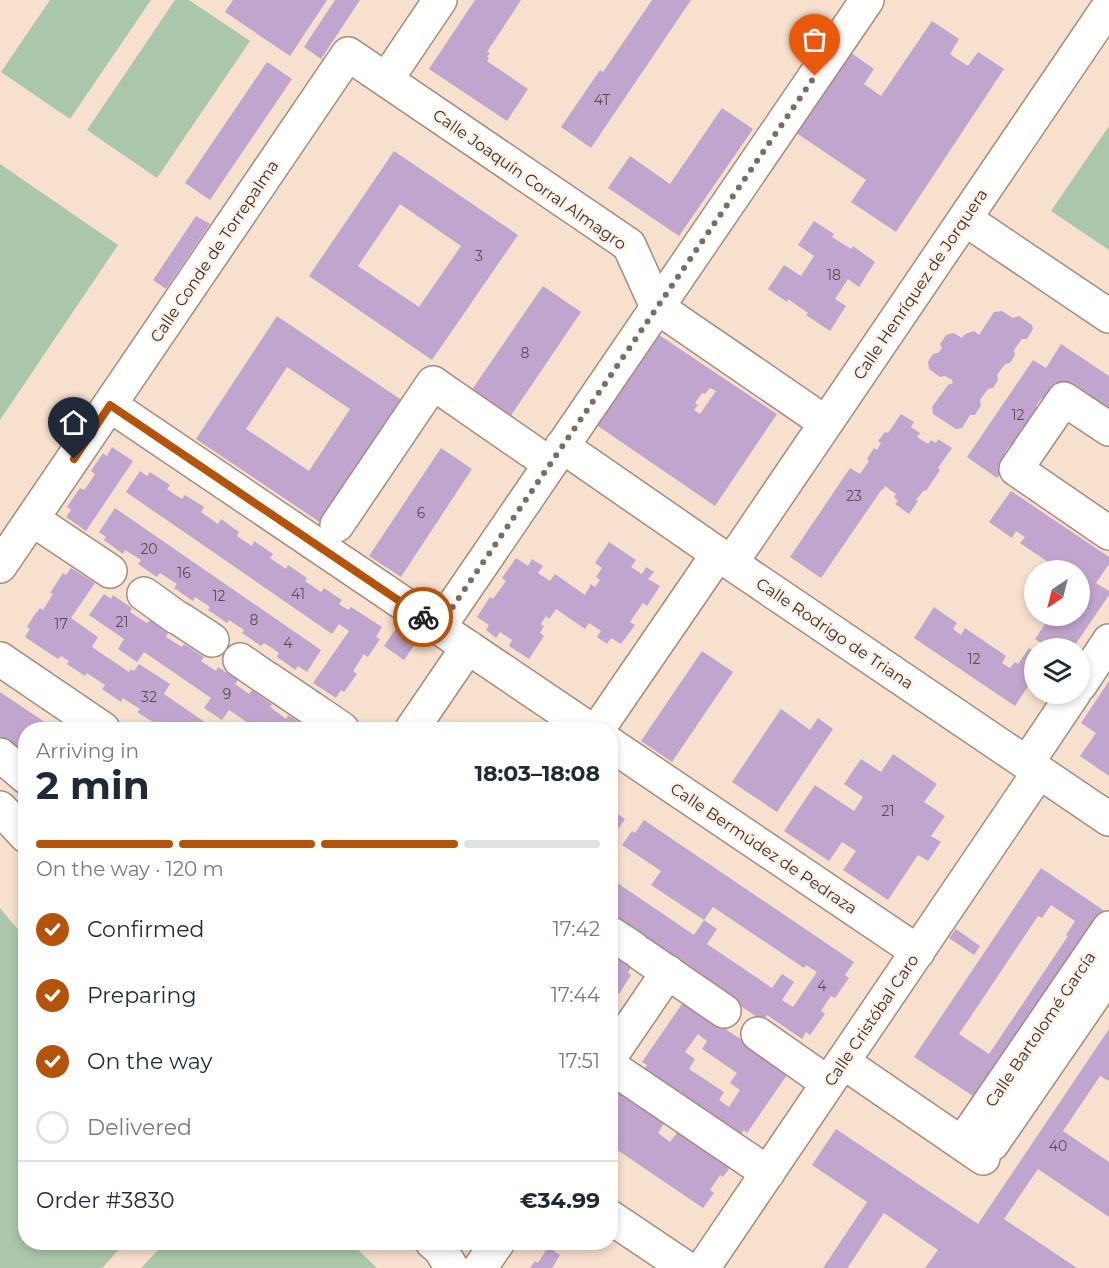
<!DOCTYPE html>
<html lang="en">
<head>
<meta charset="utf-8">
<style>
	body { margin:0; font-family:Montserrat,sans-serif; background:#f2f2f3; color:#1f2937; height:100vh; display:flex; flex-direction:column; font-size:22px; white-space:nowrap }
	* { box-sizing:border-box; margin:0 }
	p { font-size:20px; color:#747a83 }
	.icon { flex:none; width:33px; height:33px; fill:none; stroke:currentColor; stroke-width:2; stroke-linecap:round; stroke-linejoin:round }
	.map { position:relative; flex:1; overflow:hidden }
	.details { position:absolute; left:18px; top:722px; width:600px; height:528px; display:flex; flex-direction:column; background:#fff; border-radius:24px; box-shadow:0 3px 9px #0003 }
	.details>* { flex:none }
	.needle { width:39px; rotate:215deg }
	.fabs { position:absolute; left:1024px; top:560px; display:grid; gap:12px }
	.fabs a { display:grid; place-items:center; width:66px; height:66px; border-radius:50%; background:#fff; box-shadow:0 3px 9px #0003; font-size:30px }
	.pin { position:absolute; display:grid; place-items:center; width:51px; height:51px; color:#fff; margin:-62px -26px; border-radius:50% 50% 50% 0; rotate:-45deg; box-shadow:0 0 6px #0007 }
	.pin .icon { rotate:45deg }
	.courier { position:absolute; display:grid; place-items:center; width:60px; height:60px; margin:-30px; border:4px solid #b45309; border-radius:50%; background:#fff; color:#222; box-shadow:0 2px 8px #0007 }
	.overview em { font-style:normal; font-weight:700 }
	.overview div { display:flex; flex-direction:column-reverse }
	.overview { display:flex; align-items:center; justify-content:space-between; height:102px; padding:0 18px }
	h1 { font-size:39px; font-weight:700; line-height:45px }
	.bar { display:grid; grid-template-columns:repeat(4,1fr); gap:9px 6px; align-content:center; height:72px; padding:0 18px }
	.bar i { height:8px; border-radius:4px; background:#e0e1e3 }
	.bar .active { background:#b45309 }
	.bar p { grid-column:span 4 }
	.line { display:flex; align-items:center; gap:15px; padding:0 18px; border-top:2px solid #e0e1e3 }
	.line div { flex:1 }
	ol { padding:0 18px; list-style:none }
	li { display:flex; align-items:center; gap:18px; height:66px }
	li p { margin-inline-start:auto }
	li .icon { padding:6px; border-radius:50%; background:#b45309; color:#fff; stroke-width:4 }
	li:last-child { color:#747a83 }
	li i { width:33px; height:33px; border:3px solid #e0e1e3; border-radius:50% }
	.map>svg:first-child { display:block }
	.green { fill:#abc7ab }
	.building { fill:#c2a5ce; fill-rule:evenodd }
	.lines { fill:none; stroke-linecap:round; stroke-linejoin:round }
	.minor-casing { stroke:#a28d7c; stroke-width:36 }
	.minor { stroke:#fff; stroke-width:33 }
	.done { stroke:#7b6d62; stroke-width:6; stroke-dasharray:0 10.8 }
	.route { stroke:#b45309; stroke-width:8 }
	.labels { text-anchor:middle; stroke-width:4.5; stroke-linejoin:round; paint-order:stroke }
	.number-label { font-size:14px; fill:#5a4c52 }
	.street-label { font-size:16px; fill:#382f28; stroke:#fdefe4 }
</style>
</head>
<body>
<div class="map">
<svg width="1109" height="1268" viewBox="0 0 1109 1268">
	<rect width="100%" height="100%" fill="#f7e0cd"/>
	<path class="green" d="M50 0H151L70 119 1 72Z
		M175 0H189L250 41 157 178 87 130Z
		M1109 126V250L1051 211Z
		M0 164 118 245 0 420Z
		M0 908 25 938 26 1242H126L102 1268H0Z
		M166 1242H350L377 1268H141Z"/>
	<path class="building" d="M233 0H327L290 56 225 12Z
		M335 0H360L321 59 304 47Z
		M475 0H521L487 52 490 53 487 57 489 58 487 61 528 89 507 121 429 69Z
		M652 0H691L591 148 561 127 600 70 603 72Z
		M932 21 959 39 950 54 954 57 968 66 978 52 1004 69 896 232 851 202 866 180 795 132 850 52 874 69 864 84 881 96Z
		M267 62 292 79 210 200 185 183Z
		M722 108 753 129 679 236 608 188 630 156 670 184Z
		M394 151 518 235 432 360 309 276ZM400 204 461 246 419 307 358 266Z
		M196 216 210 224 166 289 153 280Z
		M814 221 834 234 832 237 851 249 853 246 875 262 859 287 848 279 839 293 835 299 846 306 830 331 806 315 808 313 788 299 787 302 768 289 784 265 801 276 805 270 814 256 798 245Z
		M543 286 581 312 508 420 469 394Z
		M1002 311 1013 318 1019 316 1032 325 1033 329 1027 339H1022L1014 350 1015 355 1010 363 1005 364 997 375 998 380 993 388 988 389 980 400 981 405 975 415H970L962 428 956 429 933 414 932 407 948 385 953 383 952 380 945 376 940 377 929 369 928 362 933 354 938 353 942 348 940 344 946 335 954 333 962 338 965 334 974 331 979 335 994 312Z
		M277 316 403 401 321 523 196 439ZM287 367 350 409 309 471 246 429Z
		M656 333 777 414 715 506 595 424ZM710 388 716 391 700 414 694 410 698 405 695 403 702 393 705 394Z
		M1061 344 1109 376V420L1049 403 1042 398 1036 406 1043 411 1016 451 1009 446 1004 454 1011 458 997 478 967 457 1033 360 1046 368Z
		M901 414 914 422 911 427 920 433 917 437 928 444 931 440 936 443 938 439 952 448 938 468 940 470 926 491 924 490 916 500 918 501 909 514 895 504 898 501 894 497 896 494 885 486 883 490 882 489 821 578 790 557 850 468 860 474 869 461 867 459 874 448 877 450 881 443 878 441 885 432 888 433Z
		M112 447 133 461 86 531 66 517 71 510 67 507 80 488 84 490 90 482 95 474 91 471 103 453 107 456Z
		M441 448 472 469 401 577 369 556Z
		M140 471 147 476 150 472 170 485 167 489 174 494 182 499 185 495 204 507 201 512 218 524 221 519 239 532 237 536 244 541 252 546 254 541 273 554 270 558 286 569 288 565 307 578 305 581 321 592 324 588 342 600 339 604 348 610 351 607 382 627 376 637 380 639 368 657 364 654 353 671 357 674 344 692 341 690 336 698 313 683 349 631 339 624 332 634 126 492Z
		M1011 491 1109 557V564L1096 583 1109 591V595L1073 648H1038L1041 643 1035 639 1051 615H1080V570H1074L1065 564 1060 570 1020 543 1025 537 1016 531 1012 538 989 522Z
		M115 508 321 650 307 672 298 666 295 670 287 664 277 657 279 653 272 648 264 643 261 646 242 633 244 630 229 620 227 623 208 610 210 607 195 597 193 601 174 588 177 584 160 573 157 577 138 564 141 560 125 550 123 554 104 540 106 537 99 532Z
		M609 542 636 560 631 567 642 574 646 567 654 572 648 579 660 586 647 606 643 603 630 622 635 625 621 644 611 638 607 644 597 637 601 631 589 623 585 629 556 609 549 619 546 616 541 624 544 626 540 633 544 636 529 659 509 646 512 640 500 632 496 638 486 630 489 625 477 617 490 597 493 599 506 581 502 578 516 558 528 566 532 559 543 566 538 573 550 581 555 574 585 595 591 584 595 587 600 580 596 577 602 568 595 563Z
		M71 568 95 583 71 618 98 637 92 647 129 672 131 669 134 671 139 664 153 673 170 684 164 694 215 729H170L158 721 156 724 137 712 140 709 132 704 123 698 121 702 102 689 105 685 87 673 85 676 67 664 69 661 61 656 58 659 25 637 30 629 27 627 33 617 40 608 43 610 53 594 50 593 63 573 66 575Z
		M104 594 111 599 113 595 123 602 132 608 130 612 139 618 147 623 150 620 168 633 166 637 182 647 184 644 204 657 201 661 216 671 218 667 238 680 235 684 249 694 252 690 272 704 270 707 286 719 288 715 307 727 306 729H257L229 710 222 720 204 708 211 698 144 652 137 662 118 649 124 639 89 615Z
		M934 607 957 623 953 629 961 635 965 628 1006 656 1002 663 1010 668 1015 662 1018 664 1029 648 1035 652V686L1030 683 1015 706 914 638Z
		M399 624 419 638 404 660 384 646Z
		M702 651 733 672 672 762 641 741Z
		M1109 681V776L1080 756 1096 733 1081 723Z
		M0 692 55 729H26V754L0 738Z
		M781 709 810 730 818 718 833 729 777 812 732 782Z
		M893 754 937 784 924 802 945 816 931 836 941 842 928 861 918 855 888 900 843 870 856 851 842 842 829 861 784 831 815 785 854 811 863 797 844 784 861 759 881 772Z
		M610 809 625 819 610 841Z
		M644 820 854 962 845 975 849 978 835 998 831 996 826 1003 821 1011 825 1014 810 1035 806 1032 802 1039 767 1015 763 1021 610 918V878L694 935 704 920 651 885 661 871 622 845 632 831 635 833ZM713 907 804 968 806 965 817 972 793 1007 782 1000 794 982 782 974 772 988 707 944 717 929 704 920Z
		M1041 868 1109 914 985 1104 914 1057ZM1051 905 1075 921 1066 935 1068 936 989 1054 959 1034 1038 916 1042 918Z
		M956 929 980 946 974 955 949 938Z
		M610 950 632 965 628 973 631 975 619 994 615 991 610 998Z
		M684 1001 789 1072 747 1133 744 1130 739 1138 642 1073 647 1065 642 1062ZM698 1034 707 1041 702 1049 737 1073 730 1083 740 1090 729 1107 719 1100 724 1092 689 1069 695 1059 685 1052Z
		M1109 1029V1081L1100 1076 1063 1131 1109 1162V1217L1038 1169 1004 1219 1077 1268H925L938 1250 884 1213 848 1267 850 1268H823L867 1202 812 1165 836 1129 978 1224Z
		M610 1078 668 1117 658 1133 670 1142 682 1126 734 1162 723 1177 720 1175 710 1190 714 1193 703 1208 610 1145Z
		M548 1247 560 1255 552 1268H530L535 1261 538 1263Z"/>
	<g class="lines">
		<defs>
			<path id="minor" d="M386 80 440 0
				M965 219 1109 316
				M110 405 589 729
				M1109 429 1064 399 1016 469 1109 533
				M562 446 731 563 1109 819
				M337 525 433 383 550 464
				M47 529 110 571
				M731 563 1109 6
				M0 566 348 54 629 245 657 307 826 423
				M144 594 176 617
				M180 619 212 640
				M439 627 867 0
				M0 659 103 729
				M240 660 266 678
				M268 679 317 712
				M1080 685 1109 641
				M320 714 342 729
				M412 729 468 647
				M598 729 718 554
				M610 744 918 952
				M0 755 26 777
				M1027 763 1074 693
				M0 808 26 836
				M610 933 633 948
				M641 954 724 1011
				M758 1034 815 1074
				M610 1057 668 972
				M843 1062 983 1158
				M610 1066 768 1173
				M971 1130 1109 928
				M992 1144 1109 974
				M610 1217 686 1268
				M432 1242 440 1249 452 1268
				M480 1268 498 1242
				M703 1268 1039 772"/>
		</defs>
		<use href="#minor" class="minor-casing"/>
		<use href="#minor" class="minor"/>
	</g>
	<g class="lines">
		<path class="done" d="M423 617 439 627 815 76"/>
		<path class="route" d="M74 459 110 405 423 617"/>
	</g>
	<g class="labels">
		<g class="number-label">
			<text x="602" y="105">4T</text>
			<text x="479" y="261">3</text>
			<text x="834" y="280">18</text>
			<text x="525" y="358">8</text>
			<text x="1018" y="420">12</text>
			<text x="854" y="501">23</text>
			<text x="421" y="518">6</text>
			<text x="149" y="554">20</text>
			<text x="184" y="578">16</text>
			<text x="298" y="599">41</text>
			<text x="219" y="601">12</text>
			<text x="254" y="625">8</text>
			<text x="122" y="627">21</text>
			<text x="61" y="629">17</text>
			<text x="288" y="648">4</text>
			<text x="974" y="664">12</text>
			<text x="227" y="699">9</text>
			<text x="149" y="702">32</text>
			<text x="888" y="816">21</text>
			<text x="822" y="991">4</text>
			<text x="1058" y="1151">40</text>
		</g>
		<g class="street-label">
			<text transform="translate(530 179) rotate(35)" y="6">Calle Joaquín Corral Almagro</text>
			<text transform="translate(214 251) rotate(-56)" y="6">Calle Conde de Torrepalma</text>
			<text transform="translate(920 284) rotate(-56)" y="6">Calle Henríquez de Jorquera</text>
			<text transform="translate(835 633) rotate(34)" y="6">Calle Rodrigo de Triana</text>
			<text transform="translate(764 848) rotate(34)" y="6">Calle Bermúdez de Pedraza</text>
			<text transform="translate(871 1020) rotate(-56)" y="6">Calle Cristóbal Caro</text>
			<text transform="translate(1040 1029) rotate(-56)" y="6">Calle Bartolomé García</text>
		</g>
	</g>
</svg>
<div class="fabs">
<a><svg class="needle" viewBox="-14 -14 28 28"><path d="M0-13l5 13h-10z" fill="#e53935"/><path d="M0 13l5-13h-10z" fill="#747a83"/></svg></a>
<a><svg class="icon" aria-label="layers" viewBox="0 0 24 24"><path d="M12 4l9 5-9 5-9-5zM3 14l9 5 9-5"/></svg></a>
</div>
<div class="pin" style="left:815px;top:76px;background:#ea580c"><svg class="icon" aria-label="bag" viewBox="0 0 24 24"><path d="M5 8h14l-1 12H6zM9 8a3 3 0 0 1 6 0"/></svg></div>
<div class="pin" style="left:74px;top:459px;background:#1f2937"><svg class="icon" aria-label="home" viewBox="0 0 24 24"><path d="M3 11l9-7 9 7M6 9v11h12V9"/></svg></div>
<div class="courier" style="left:423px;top:617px"><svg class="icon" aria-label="bike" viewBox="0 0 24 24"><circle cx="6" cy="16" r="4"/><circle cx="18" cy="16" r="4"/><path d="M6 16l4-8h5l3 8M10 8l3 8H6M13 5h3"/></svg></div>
<section class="details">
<div class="overview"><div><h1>2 min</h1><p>Arriving in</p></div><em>18:03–18:08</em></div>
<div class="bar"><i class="active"></i><i class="active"></i><i class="active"></i><i></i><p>On the way · 120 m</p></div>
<ol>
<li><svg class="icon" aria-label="check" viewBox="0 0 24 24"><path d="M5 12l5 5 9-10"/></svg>Confirmed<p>17:42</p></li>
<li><svg class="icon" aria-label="check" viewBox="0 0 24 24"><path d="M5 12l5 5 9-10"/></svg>Preparing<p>17:44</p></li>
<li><svg class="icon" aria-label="check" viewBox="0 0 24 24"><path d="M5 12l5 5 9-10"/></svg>On the way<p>17:51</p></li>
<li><i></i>Delivered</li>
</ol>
<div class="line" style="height:78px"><div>Order #3830</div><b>€34.99</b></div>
</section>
</div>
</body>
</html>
